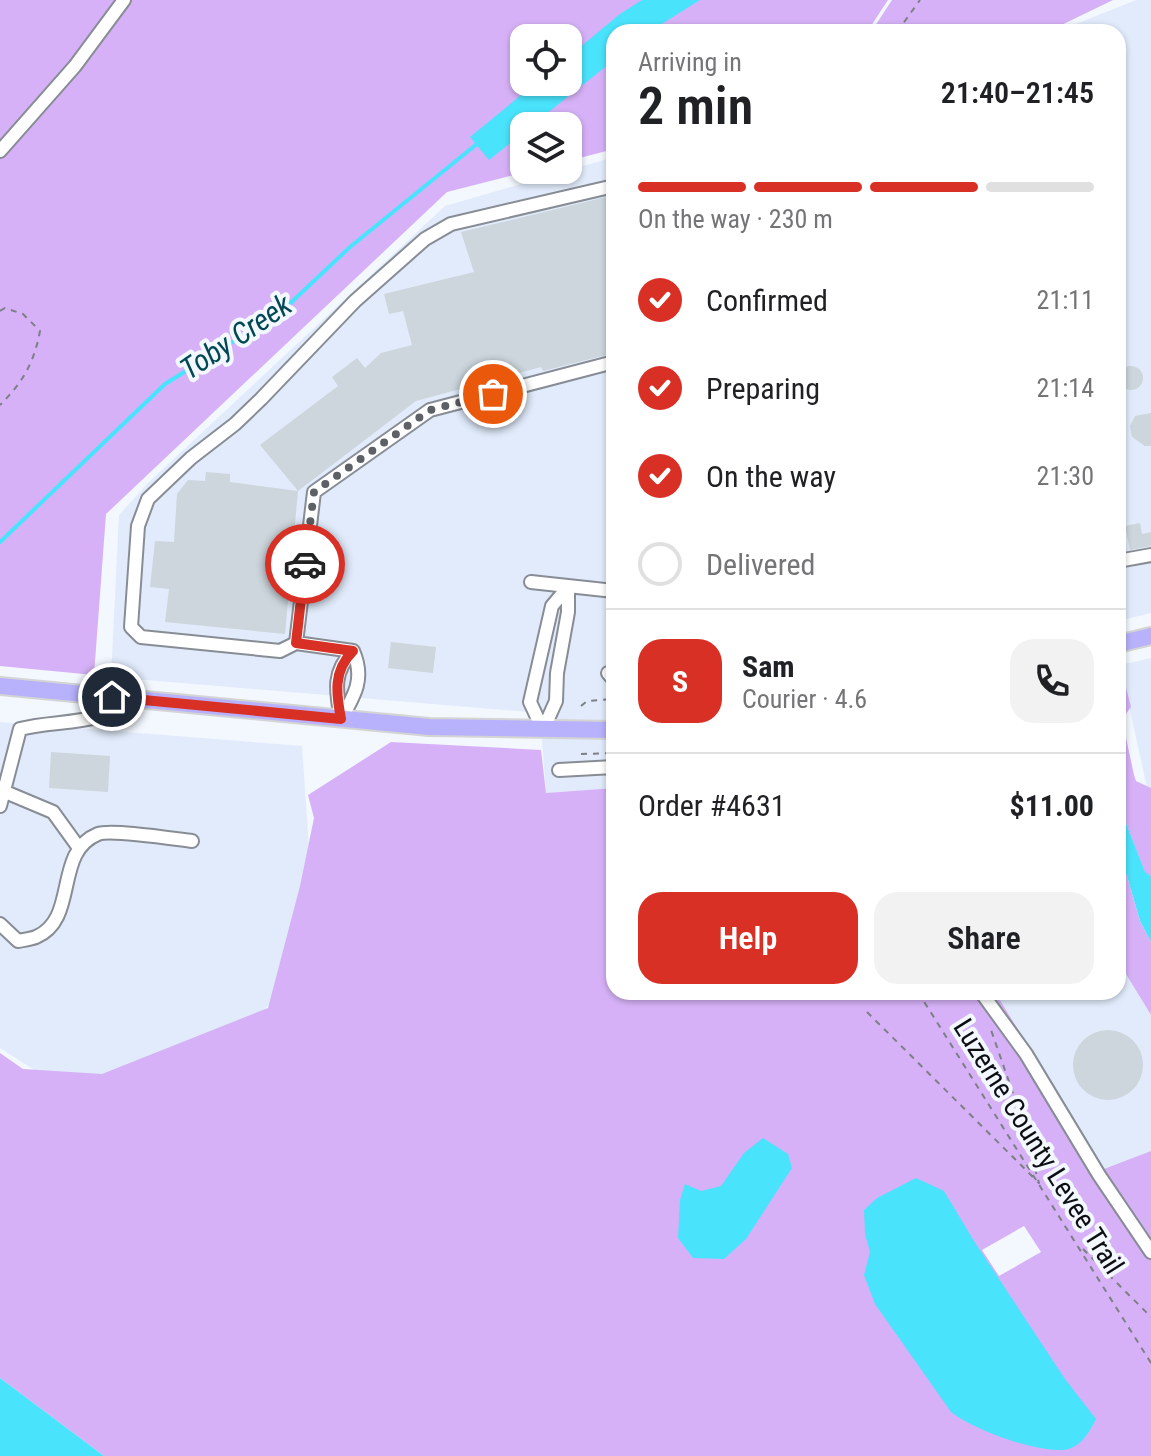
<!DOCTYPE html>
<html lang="en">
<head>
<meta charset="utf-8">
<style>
	body { margin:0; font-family:"Roboto Condensed",sans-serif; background:#f2f2f2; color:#202124; height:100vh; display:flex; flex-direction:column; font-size:30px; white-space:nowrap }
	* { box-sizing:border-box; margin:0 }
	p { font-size:26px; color:#757577 }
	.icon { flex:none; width:44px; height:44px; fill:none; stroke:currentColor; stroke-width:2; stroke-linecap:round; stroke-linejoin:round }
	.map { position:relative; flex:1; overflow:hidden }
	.sheet { position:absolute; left:606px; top:24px; width:520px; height:976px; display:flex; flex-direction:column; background:#fff; border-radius:24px; box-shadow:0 2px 6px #0004 }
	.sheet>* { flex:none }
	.tools { position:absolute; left:510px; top:24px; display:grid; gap:16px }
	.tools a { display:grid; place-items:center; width:72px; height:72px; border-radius:16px; background:#fff; box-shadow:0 2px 6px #0004; font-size:40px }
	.pin { position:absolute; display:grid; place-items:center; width:68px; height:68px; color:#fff; margin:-34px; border:4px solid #fff; border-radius:50%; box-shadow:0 2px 8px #0007 }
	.courier { position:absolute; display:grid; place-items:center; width:80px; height:80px; margin:-40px; border:6px solid #d93025; border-radius:50%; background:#fff; color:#222; box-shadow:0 2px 10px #0007 }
	.summary em { font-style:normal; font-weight:600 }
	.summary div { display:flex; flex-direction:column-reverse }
	.summary { display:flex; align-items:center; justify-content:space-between; height:136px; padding:0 32px }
	h1 { font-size:52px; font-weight:600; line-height:60px }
	.bar { display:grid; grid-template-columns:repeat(4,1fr); gap:12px 8px; align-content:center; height:96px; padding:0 32px }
	.bar i { height:10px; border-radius:6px; background:#e0e0e0 }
	.bar .on { background:#d93025 }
	.bar p { grid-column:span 4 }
	.line { display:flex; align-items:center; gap:20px; padding:0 32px; border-top:2px solid #e0e0e0 }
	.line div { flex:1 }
	.round { display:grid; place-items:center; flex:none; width:84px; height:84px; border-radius:24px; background:#f2f2f2 }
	ol { padding:0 32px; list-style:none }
	li { display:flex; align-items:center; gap:24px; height:88px }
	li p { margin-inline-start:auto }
	li .icon { padding:8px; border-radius:50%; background:#d93025; color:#fff; stroke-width:4 }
	li:last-child { color:#757577 }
	li i { width:44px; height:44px; border:4px solid #e0e0e0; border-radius:50% }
	.action { display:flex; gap:16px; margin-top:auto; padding:16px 32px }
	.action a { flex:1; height:92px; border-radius:24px; background:#d93025; color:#fff; font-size:32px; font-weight:600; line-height:92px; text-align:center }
	.action a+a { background:#f2f2f2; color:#202124 }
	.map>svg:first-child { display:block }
	.built { fill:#e1ebfb }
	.green { fill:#d6b1f7; fill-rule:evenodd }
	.water { fill:#4ae3fc }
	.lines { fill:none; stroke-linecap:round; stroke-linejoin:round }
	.stream { stroke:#4ae3fc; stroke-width:4 }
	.building { fill:#ccd6dc }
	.minor-casing { stroke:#888d95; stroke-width:16 }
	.major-casing { stroke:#d3d4d4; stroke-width:20 }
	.path { stroke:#7c8085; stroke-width:2; stroke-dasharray:6 6; stroke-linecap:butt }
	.minor { stroke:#fff; stroke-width:12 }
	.major { stroke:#b8b2fc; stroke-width:16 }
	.done { stroke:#5d6064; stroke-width:8; stroke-dasharray:0 14.4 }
	.route { stroke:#d93025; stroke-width:10 }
	.labels { text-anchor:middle; stroke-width:8; stroke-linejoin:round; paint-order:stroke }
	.street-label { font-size:28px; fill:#0c0e11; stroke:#f3f8ff }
	.water-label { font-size:30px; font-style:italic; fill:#014853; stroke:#f3f8ff }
</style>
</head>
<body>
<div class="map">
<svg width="1151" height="1456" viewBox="0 0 1151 1456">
	<rect width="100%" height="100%" fill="#f3f8ff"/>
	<path class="built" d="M1136 0H1151V613L1118 621V32H1056Z
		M614 157V788L546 793 540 713 111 677 119 515 149 482 445 206Z
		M1151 658V801H1150L1120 665Z
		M0 722 302 746 310 863 279 994 226 1051 94 1108 0 1048Z
		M1118 961 1151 1015V1151L1105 1170 995 992H1118Z"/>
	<path class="green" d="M0 0H888L867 32H614V149L568 161V126H524V170H533L447 192 106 514 94 675 0 666ZM524 38H568V82H524Z
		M892 0H1113L1047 32H871Z
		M1120 664 1131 707 1122 719 1134 775 1136 781 1151 788V876L1145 873 1118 803V665Z
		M391 742 541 750 546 793 614 788V992H995L1104 1169 1151 1151V1456H104L0 1378V1053L23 1069 102 1074 268 1008 300 886 314 818 308 795ZM1024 1226 1041 1252 999 1276 982 1250Z
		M1118 859 1127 876 1140 921 1151 942V1015L1118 961Z"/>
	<path class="water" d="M642 0H700L649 32H614V60L531 126H524V132L489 160 470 137 537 82H568V57L620 14Z
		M1118 803 1145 872 1151 876V942L1140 921 1127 876 1118 859Z
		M763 1138 788 1154 792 1168 746 1239 724 1259 693 1258 678 1238 680 1200 685 1184 701 1191 721 1186 744 1153Z
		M916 1178 944 1191 974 1241 1065 1379 1096 1419C1089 1433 1080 1449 1062 1450 1032 1451 974 1430 951 1412L875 1304 864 1275 870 1252 865 1234 864 1210 877 1198Z
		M0 1378 104 1456H0Z"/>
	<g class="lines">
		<path class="stream" d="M0 542 165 384 281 312 350 247 478 143"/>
	</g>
	<path class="building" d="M614 195V353L543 371 541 367 416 401 298 491 260 445 338 386 332 377 357 358 365 368 381 353 412 345 403 311 389 314 384 294 474 272 461 232Z
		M1119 378a12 12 0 1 1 24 0a12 12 0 1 1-24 0Z
		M1151 413V446H1145L1132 437 1130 426 1135 416Z
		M206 472 230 474V482L298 491 285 634 165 622 169 589 150 587 155 541 174 542 177 494 188 480 205 481Z
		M1140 523 1142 534 1151 532V546L1130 550 1125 526Z
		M391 642 436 647 433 673 388 668Z
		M51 752 110 756 108 792 49 788Z
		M1073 1065a35 35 0 1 1 70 0a35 35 0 1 1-70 0Z"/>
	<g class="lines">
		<defs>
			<path id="minor" d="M0 151 75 66 124 0
				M1118 561 1151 555
				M531 582 614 591
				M568 587V612L557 673 556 701 543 730 530 702 552 606Z
				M296 643 314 492 430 410 614 362
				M353 651 296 643 280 651 141 637 131 627 138 526 148 499 191 458 235 424 261 399 355 301 425 239 451 224 614 186
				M608 673 614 680
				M341 719C336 691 332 672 353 651
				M341 719C355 695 365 678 353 651
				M559 770 614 767
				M3 791 53 812 79 848
				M0 806 20 729C47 722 74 724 100 716L112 697
				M0 924 18 941C23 940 31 939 36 937 79 919 53 852 98 834 111 829 175 839 192 841
				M981 992 1026 1054 1099 1175 1151 1252"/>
			<path id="major" d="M1118 644 1151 636
				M0 686 429 727 614 730"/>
		</defs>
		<use href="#minor" class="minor-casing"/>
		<use href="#major" class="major-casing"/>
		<path class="path" d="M897 32 920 0
			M0 311 5 308 23 314 40 331C34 363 23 382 0 405
			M581 706 587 701 614 699
			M581 754 614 753
			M918 992 1151 1363
			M867 1012 1039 1183 1015 1099 990 1027
			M1083 1249 1151 1317"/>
		<use href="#minor" class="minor"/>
		<use href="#major" class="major"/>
	</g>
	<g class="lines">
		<path class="done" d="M305 564 314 492 430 410 493 394"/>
		<path class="route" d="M112 697 341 719C336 693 333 671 353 651L296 643 305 564"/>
	</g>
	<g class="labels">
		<g class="street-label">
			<text transform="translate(1039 1146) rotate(58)" y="10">Luzerne County Levee Trail</text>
		</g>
		<g class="water-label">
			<text transform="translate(236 337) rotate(-34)" y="10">Toby Creek</text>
		</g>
	</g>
</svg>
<div class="tools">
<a><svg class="icon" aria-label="locate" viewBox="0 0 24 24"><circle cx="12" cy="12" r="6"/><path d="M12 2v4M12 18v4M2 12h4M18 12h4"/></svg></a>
<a><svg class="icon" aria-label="layers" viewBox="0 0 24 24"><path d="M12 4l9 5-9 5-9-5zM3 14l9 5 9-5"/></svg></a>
</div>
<div class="pin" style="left:493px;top:394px;background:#ea580c"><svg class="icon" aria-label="bag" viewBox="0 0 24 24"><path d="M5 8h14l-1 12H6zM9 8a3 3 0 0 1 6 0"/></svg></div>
<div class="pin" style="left:112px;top:697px;background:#1f2937"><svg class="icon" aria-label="home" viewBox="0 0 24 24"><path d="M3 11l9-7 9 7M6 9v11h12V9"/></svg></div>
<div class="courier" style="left:305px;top:564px"><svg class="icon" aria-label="car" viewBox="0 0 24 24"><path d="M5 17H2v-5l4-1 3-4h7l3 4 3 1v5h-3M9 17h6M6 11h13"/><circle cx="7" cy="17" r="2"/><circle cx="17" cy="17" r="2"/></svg></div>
<section class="sheet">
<div class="summary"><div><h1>2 min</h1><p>Arriving in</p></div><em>21:40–21:45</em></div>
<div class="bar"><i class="on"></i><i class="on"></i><i class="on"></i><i></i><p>On the way · 230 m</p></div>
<ol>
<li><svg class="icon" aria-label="check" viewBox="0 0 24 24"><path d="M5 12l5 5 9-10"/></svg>Confirmed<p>21:11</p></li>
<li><svg class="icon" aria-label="check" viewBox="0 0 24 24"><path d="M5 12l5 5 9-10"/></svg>Preparing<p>21:14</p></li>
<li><svg class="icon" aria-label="check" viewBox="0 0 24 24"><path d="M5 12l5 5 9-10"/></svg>On the way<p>21:30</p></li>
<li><i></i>Delivered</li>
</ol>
<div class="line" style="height:144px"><b class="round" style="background:#d93025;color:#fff">S</b><div><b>Sam</b><p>Courier · 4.6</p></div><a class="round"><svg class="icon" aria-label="phone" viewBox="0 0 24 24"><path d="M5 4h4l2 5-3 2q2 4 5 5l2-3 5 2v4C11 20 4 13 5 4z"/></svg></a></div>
<div class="line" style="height:104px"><div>Order #4631</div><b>$11.00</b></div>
<div class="action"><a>Help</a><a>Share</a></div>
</section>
</div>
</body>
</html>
